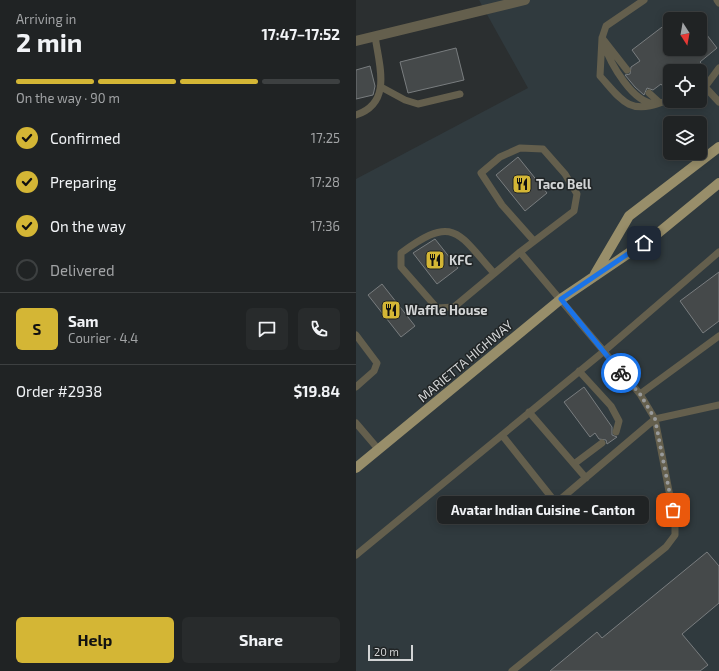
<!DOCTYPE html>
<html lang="en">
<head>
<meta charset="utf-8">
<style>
	body { margin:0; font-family:"Exo 2",sans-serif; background:#282b2c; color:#f1f3f6; height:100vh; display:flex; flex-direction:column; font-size:15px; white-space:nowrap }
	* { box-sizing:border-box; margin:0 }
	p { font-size:13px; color:#a2a4a6 }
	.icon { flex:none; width:22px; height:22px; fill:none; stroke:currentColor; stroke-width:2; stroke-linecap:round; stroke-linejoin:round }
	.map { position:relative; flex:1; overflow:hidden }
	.sheet { display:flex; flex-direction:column; background:#202324; width:356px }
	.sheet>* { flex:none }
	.needle { width:26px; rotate:169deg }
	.fabs { position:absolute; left:307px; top:12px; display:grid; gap:8px }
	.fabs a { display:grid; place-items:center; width:44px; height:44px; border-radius:6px; background:#202324; box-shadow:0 2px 10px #0003,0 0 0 1px #3d4041; font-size:20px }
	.scale { position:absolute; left:12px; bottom:10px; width:45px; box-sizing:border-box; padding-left:4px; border:2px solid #d2d4d5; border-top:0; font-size:11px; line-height:14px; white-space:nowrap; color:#d2d4d5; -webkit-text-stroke:3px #212526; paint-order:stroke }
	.pin { position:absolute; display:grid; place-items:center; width:34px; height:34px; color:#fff; margin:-17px; border-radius:8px; box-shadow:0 2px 6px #0006 }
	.courier { position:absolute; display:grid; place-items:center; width:40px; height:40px; margin:-20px; border:3px solid #1a73e8; border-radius:50%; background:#fff; color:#222; box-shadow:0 1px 5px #0007 }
	.bubble { position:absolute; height:28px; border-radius:6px; background:#202324; box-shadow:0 2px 10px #0003,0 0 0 1px #3d4041; font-size:13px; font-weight:700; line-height:28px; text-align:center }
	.headline em { font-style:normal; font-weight:700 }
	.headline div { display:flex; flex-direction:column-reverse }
	.headline { display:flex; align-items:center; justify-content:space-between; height:68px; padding:0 16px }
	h1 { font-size:26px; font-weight:700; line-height:30px }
	.bar { display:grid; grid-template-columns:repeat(4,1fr); gap:6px 4px; align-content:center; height:48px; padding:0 16px }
	.bar i { height:5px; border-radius:3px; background:#3d4041 }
	.bar .on { background:#d4b635 }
	.bar p { grid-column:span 4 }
	.line { display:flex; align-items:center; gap:10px; padding:0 16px; border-top:1px solid #3d4041 }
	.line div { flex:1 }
	.round { display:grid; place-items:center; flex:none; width:42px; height:42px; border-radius:6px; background:#282b2c }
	ol { padding:0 16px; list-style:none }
	li { display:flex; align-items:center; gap:12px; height:44px }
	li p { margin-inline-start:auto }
	li .icon { padding:4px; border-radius:50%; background:#d4b635; color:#111; stroke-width:4 }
	li:last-child { color:#a2a4a6 }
	li i { width:22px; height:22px; border:2px solid #3d4041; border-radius:50% }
	.action { display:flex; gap:8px; margin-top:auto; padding:8px 16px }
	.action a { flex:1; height:46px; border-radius:6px; background:#d4b635; color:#111; font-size:16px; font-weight:700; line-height:46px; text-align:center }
	.action a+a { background:#282b2c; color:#f1f3f6 }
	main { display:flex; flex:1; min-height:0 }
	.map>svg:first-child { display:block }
	.built { fill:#303a3e; fill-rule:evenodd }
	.building { fill:#45494a; stroke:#797d7f }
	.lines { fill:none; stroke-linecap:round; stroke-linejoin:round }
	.service { stroke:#645f4d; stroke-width:7 }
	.minor { stroke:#645f4d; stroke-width:10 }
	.primary { stroke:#988e6a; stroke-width:10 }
	.done { stroke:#989a9b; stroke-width:4; stroke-dasharray:0 7.2 }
	.route { stroke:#1a73e8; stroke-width:5 }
	.labels { text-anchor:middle; stroke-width:3; stroke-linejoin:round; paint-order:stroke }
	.poi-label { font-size:13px; font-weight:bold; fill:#d2d4d5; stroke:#212526; text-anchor:start }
	.street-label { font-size:13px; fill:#d2d4d5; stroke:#212526 }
</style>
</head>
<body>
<main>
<section class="sheet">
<div class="headline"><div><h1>2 min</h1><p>Arriving in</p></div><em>17:47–17:52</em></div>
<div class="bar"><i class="on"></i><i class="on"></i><i class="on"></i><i></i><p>On the way · 90 m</p></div>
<ol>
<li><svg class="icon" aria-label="check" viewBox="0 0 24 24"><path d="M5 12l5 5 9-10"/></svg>Confirmed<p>17:25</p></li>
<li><svg class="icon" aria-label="check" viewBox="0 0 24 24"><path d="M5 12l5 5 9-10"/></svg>Preparing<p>17:28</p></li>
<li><svg class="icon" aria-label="check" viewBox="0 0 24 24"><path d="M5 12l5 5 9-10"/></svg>On the way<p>17:36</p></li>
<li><i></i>Delivered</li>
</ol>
<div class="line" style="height:72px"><b class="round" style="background:#d4b635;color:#111">S</b><div><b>Sam</b><p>Courier · 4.4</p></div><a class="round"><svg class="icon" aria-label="chat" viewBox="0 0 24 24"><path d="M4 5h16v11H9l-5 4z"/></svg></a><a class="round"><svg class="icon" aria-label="phone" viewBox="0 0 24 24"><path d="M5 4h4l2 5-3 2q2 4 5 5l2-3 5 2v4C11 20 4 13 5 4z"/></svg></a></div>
<div class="line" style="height:52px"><div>Order #2938</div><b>$19.84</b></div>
<div class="action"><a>Help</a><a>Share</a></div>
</section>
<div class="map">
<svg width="363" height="671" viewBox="0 0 363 671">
	<rect width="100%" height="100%" fill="#2b2f30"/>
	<path class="built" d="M123 0H363V671H0V179L172 88ZM314 19H344V49H314ZM314 71H344V101H314ZM314 123H344V153H314Z"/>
	<path class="building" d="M314 21V49H344V26L361 48 344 62 348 66 341 71H314V95L305 84 297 90 291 88 288 95 279 87 269 75 274 74 275 67 284 61 276 50Z
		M100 48 108 80 52 93 44 62Z
		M14 66 19 86 18 91 17 95 0 99V70Z
		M162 157 191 193 169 211 140 175Z
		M79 239 102 268 81 284 57 253Z
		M363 272V321L347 333 324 301Z
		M26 284 59 326 45 337 12 295Z
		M228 387 256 427V435L261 437 251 444 250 440 243 439 239 433 234 437 208 402Z
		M351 552 363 566V603L326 634 352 665 344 671H194L241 632 246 638Z"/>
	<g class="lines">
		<path class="service" d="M361 0 363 3
			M246 38 244 76C264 98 272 115 304 103
			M248 44C254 63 277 104 300 104
			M363 68 349 87 363 102
			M271 70 246 38 250 26 288 0
			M25 87 49 100 62 104 104 94
			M293 93 304 103 314 100
			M0 115C37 103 23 65 19 36
			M164 252 218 211 221 194 209 174 187 149 164 148 144 157 125 173 146 205 178 241
			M138 273C101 232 98 214 45 253V267L81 308 98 307 164 252 284 394 299 419 363 405
			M0 335 21 363 18 371 0 387
			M223 371 255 406 263 421 260 432
			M284 394 363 336
			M173 412 230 478
			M0 423 23 450
			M146 435 200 503 299 419 319 522V535L310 547 156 671
			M218 464 246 443
			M0 555 247 352 363 252"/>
		<path class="minor" d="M0 41 169 0"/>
		<path class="primary" d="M239 274 273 216 363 147
			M0 468 205 299 301 234 363 183"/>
	</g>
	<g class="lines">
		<path class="done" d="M265 373 284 394 299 419 317 510"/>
		<path class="route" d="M265 373 205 299 288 243"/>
	</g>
	<defs>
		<symbol id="restaurant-square" viewBox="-11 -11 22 22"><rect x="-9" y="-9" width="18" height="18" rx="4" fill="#d4b635" stroke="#212526"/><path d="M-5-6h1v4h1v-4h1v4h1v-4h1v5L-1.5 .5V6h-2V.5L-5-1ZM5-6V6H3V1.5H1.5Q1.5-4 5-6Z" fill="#111"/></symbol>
	</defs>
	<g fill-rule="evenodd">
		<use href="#restaurant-square" x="155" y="173" width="22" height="22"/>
		<use href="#restaurant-square" x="68" y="249" width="22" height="22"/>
		<use href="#restaurant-square" x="24" y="299" width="22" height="22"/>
	</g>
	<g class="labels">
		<g class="poi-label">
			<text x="180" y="189">Taco Bell</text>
			<text x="93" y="265">KFC</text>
			<text x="49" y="315">Waffle House</text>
		</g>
		<g class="street-label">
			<text transform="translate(109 361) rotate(-40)" y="5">MARIETTA HIGHWAY</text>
		</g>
	</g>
</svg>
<div class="fabs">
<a><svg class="needle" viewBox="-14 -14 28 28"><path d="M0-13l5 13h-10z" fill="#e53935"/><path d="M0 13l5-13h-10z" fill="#a2a4a6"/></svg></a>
<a><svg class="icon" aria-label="locate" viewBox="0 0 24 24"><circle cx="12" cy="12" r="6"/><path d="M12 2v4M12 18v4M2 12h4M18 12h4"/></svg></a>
<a><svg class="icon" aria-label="layers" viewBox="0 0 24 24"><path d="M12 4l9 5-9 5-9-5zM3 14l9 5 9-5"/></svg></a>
</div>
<div class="scale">20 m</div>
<div class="pin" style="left:317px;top:510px;background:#ea580c"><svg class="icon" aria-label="bag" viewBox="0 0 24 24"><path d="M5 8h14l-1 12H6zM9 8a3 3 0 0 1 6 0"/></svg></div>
<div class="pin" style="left:288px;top:243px;background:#1f2937"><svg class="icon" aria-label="home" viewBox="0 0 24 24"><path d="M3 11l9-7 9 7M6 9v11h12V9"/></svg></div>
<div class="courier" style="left:265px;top:373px"><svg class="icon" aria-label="bike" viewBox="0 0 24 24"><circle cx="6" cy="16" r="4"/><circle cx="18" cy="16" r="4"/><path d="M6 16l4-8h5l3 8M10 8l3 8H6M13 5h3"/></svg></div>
<div class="bubble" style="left:81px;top:496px;width:212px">Avatar Indian Cuisine - Canton</div>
</div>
</main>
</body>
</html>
